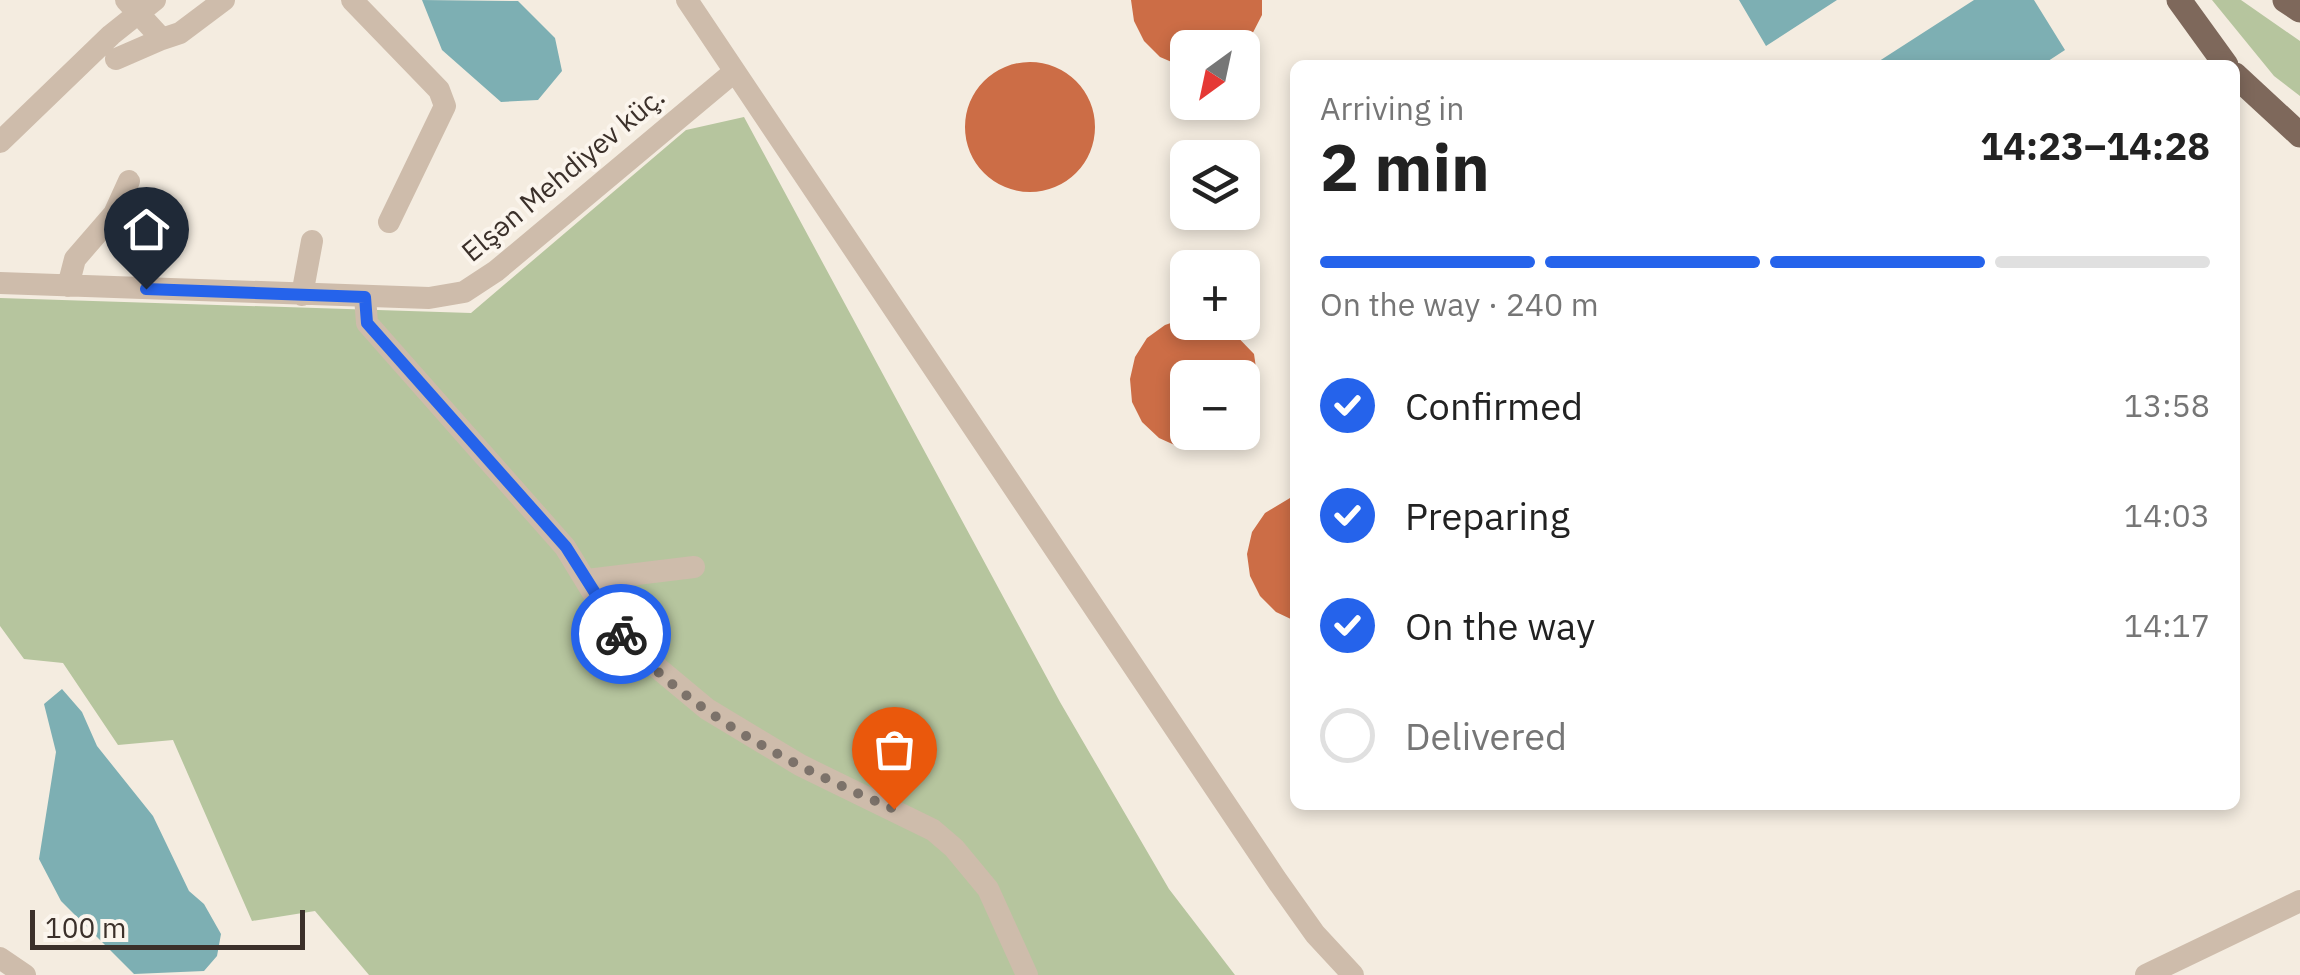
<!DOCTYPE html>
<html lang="en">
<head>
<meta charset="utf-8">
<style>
	body { margin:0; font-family:"IBM Plex Sans",sans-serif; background:#f6f6f6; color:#222; height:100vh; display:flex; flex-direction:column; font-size:38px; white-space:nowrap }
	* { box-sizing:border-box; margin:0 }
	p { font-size:32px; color:#767676 }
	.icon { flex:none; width:55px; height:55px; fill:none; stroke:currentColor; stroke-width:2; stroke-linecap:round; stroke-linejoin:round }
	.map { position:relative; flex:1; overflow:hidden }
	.panel { position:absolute; left:1290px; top:60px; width:950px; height:750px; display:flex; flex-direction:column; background:#fff; border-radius:15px; box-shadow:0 5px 15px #0003 }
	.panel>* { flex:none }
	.needle { width:65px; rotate:213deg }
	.buttons { position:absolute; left:1170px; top:30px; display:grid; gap:20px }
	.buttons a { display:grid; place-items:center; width:90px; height:90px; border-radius:15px; background:#fff; box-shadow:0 5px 15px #0003; font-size:50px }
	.scale { position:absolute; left:30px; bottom:25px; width:275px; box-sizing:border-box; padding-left:10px; border:5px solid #3b302a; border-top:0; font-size:28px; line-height:35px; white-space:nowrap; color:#3b302a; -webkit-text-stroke:8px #fbf5ed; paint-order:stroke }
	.pin { position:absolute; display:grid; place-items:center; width:85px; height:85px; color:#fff; margin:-102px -42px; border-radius:50% 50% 50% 0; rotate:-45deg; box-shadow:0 0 10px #0007 }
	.pin .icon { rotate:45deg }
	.courier { position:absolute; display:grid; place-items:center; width:100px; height:100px; margin:-50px; border:8px solid #2563eb; border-radius:50%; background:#fff; color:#222; box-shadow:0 2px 12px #0007 }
	.headline em { font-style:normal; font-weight:800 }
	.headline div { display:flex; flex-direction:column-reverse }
	.headline { display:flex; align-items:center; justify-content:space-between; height:170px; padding:0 30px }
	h1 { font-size:65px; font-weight:800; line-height:75px }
	.bar { display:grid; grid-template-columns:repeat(4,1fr); gap:15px 10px; align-content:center; height:120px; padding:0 30px }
	.bar i { height:12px; border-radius:8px; background:#e0e0e0 }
	.bar .current { background:#2563eb }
	.bar p { grid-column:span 4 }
	ol { padding:0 30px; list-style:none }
	li { display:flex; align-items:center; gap:30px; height:110px }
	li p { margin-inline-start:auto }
	li .icon { padding:10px; border-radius:50%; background:#2563eb; color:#fff; stroke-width:4 }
	li:last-child { color:#767676 }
	li i { width:55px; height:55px; border:5px solid #e0e0e0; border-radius:50% }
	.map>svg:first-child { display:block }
	.green { fill:#b6c59e }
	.water { fill:#7dafb3 }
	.building { fill:#cc6d46; fill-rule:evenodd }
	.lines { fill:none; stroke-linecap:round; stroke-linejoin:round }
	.minor { stroke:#cebcab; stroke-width:22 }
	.major { stroke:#7e685b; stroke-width:25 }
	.done { stroke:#7c726a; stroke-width:10; stroke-dasharray:0 18 }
	.route { stroke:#2563eb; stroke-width:12 }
	.labels { text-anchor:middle; stroke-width:8; stroke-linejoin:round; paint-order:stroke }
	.street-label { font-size:28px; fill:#3b302a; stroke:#fbf5ed }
</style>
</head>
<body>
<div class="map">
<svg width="2300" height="975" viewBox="0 0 2300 975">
	<rect width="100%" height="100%" fill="#f4ece0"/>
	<path class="green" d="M2212 0H2241L2300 41V96L2274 76Z
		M744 117 1060 702 1169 889 1235 975H369L315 911 252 921 173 740 118 745 63 663 24 659 0 626V298L471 313 686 130Z"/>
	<path class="water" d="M422 0 518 1 555 38 562 71 538 100 501 102 442 50Z
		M1739 0H1837L1766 46Z
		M1974 0H2034L2065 50 2042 65H1873Z
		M62 689 82 712 97 746 153 816 189 891 204 904 221 934 217 956 204 971 134 974 61 901 39 859 56 752 44 704Z"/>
	<path class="building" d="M1131 0H1262V15L1245 48H1188V69L1160 57 1144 41 1134 21Z
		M965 127a65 65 0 1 1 130 0a65 65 0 1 1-130 0Z
		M1188 317V322L1226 325 1254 354 1260 395 1245 439 1202 449 1179 447 1159 438 1142 422 1132 402 1130 379 1135 357 1147 338 1165 325ZM1188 378H1242V432H1188Z
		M1295 495V621L1276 612 1260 596 1250 576 1247 554 1252 532 1265 513Z"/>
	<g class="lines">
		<path class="minor" d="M126 0 162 39 180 33 224 0
			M352 0 439 90 445 106 389 222
			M687 0 1276 879 1315 934 1353 975
			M116 59 162 39
			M0 142 111 35 155 0
			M0 283 429 298 464 292 496 271 734 72
			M68 286 75 259 114 214 129 181
			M302 295 312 241
			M365 297 367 323 565 547 612 624 629 644 707 709 800 765 933 830 954 848 988 889 1027 975
			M587 580 694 567
			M0 958 25 975
			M2146 975 2300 901"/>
		<path class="major" d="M2179 0 2226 65
			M2285 0 2300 10
			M2235 75 2300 135"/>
	</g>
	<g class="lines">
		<path class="done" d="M621 634C690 715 797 768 894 809"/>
		<path class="route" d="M146 289 365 297 367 323 566 547 621 634"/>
	</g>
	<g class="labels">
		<g class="street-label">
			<text transform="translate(563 174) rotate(-40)" y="10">Elşən Mehdiyev küç.</text>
		</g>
	</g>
</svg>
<div class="buttons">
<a><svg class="needle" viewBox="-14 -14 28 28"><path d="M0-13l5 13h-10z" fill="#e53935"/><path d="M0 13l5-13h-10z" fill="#767676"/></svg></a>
<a><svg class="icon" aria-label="layers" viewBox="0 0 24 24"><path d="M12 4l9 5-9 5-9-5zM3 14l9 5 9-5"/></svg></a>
<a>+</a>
<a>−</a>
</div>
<div class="scale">100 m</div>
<div class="pin" style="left:894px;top:809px;background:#ea580c"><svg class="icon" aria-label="bag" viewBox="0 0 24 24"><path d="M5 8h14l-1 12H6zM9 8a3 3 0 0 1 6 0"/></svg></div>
<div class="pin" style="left:146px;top:289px;background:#1f2937"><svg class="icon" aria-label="home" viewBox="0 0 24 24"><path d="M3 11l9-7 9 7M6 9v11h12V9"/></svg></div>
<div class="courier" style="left:621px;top:634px"><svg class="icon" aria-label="bike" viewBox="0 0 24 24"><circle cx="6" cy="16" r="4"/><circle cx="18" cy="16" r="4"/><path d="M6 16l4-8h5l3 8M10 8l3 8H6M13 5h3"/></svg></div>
<section class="panel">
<div class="headline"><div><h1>2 min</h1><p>Arriving in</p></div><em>14:23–14:28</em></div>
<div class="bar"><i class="current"></i><i class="current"></i><i class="current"></i><i></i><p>On the way · 240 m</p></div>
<ol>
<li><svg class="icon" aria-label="check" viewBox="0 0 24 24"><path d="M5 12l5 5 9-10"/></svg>Confirmed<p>13:58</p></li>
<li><svg class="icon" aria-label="check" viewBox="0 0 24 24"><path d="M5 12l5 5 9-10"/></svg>Preparing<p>14:03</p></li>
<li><svg class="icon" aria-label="check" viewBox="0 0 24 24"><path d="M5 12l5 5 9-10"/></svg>On the way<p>14:17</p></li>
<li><i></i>Delivered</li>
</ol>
</section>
</div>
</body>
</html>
